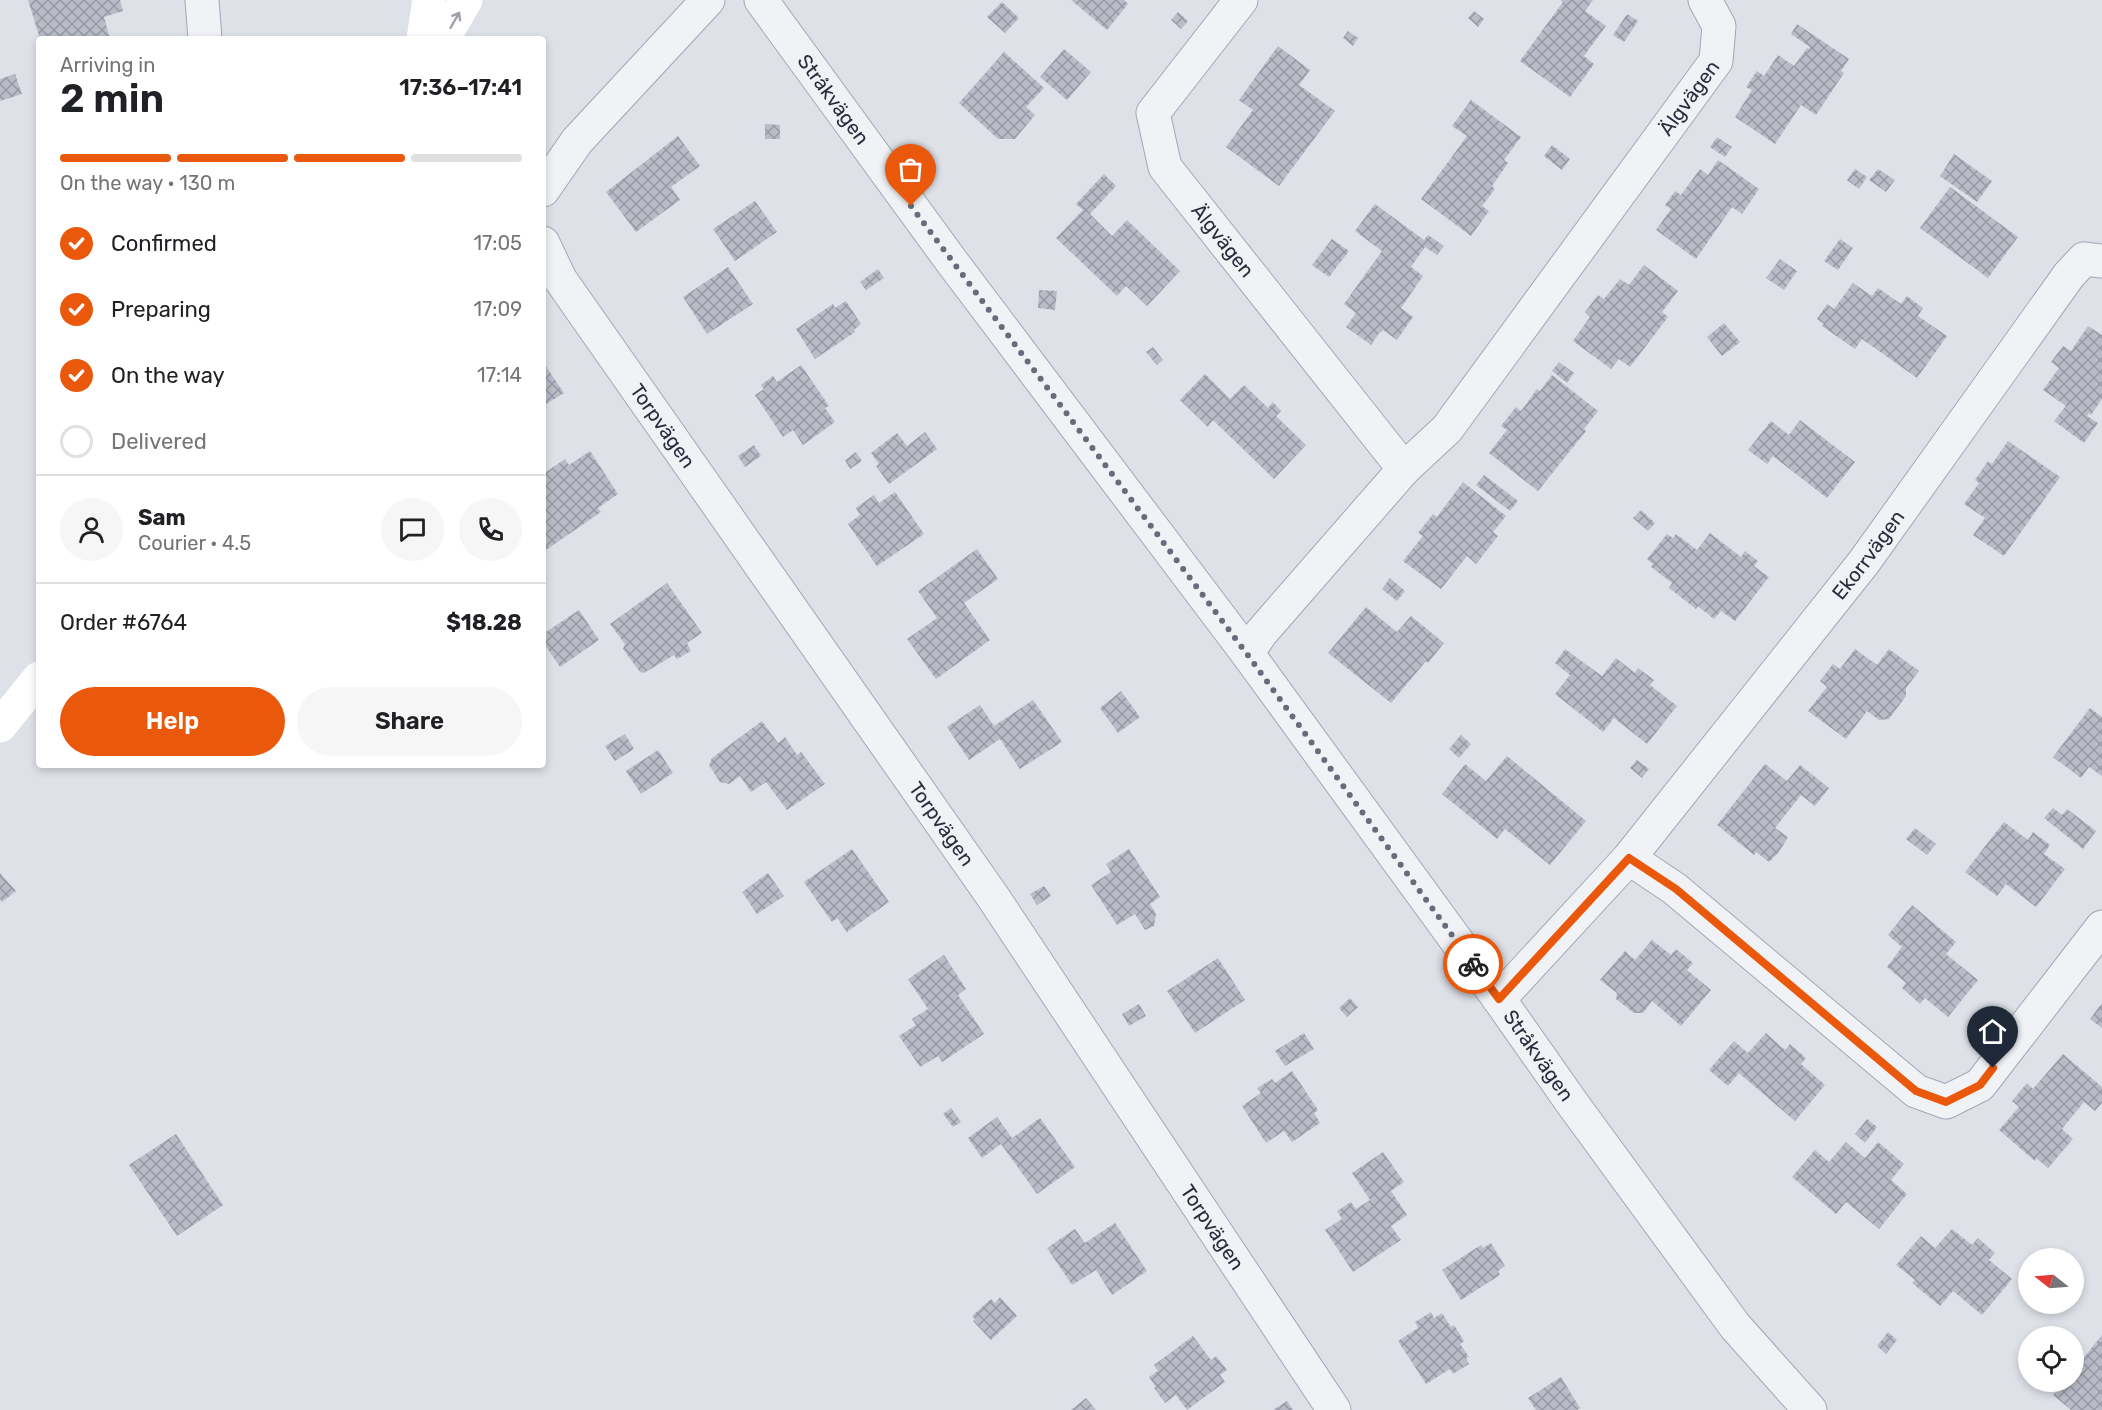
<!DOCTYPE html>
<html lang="en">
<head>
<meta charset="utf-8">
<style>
	body { margin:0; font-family:Rubik,sans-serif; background:#f6f6f6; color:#202124; height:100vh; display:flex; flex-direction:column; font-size:22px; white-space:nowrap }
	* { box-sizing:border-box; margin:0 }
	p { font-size:20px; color:#757577 }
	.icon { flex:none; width:33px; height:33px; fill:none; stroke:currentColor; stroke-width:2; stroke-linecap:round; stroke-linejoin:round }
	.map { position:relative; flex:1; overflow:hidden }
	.drawer { position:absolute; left:36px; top:36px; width:510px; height:732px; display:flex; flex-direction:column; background:#fff; border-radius:6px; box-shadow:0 3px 9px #0003 }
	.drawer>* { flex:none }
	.needle { width:39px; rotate:287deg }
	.fabs { position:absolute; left:2018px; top:1248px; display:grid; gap:12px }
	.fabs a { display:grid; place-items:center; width:66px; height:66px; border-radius:50%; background:#fff; box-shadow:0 3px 9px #0003; font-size:30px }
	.pin { position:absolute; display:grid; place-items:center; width:51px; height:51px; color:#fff; margin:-62px -26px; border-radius:50% 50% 50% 0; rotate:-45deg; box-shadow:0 0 6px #0007 }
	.pin .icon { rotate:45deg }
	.courier { position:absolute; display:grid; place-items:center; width:60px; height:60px; margin:-30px; border:4px solid #ea580c; border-radius:50%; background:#fff; color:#222; box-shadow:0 2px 8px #0007 }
	.head em { font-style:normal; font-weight:600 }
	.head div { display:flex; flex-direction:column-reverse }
	.head { display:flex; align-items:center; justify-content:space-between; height:102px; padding:0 24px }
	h1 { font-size:39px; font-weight:600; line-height:45px }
	.bar { display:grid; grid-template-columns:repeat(4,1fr); gap:9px 6px; align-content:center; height:72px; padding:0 24px }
	.bar i { height:8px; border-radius:4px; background:#e0e0e0 }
	.bar .on { background:#ea580c }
	.bar p { grid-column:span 4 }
	.line { display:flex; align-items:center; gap:15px; padding:0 24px; border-top:2px solid #e0e0e0 }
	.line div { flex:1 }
	.round { display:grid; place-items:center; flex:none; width:63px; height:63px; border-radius:32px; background:#f6f6f6 }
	ol { padding:0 24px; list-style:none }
	li { display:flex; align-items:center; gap:18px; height:66px }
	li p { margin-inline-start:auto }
	li .icon { padding:6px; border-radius:50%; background:#ea580c; color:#fff; stroke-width:4 }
	li:last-child { color:#757577 }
	li i { width:33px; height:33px; border:3px solid #e0e0e0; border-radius:50% }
	.cta { display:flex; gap:12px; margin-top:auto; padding:12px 24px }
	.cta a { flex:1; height:69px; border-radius:36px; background:#ea580c; color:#fff; font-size:24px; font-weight:600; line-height:69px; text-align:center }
	.cta a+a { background:#f6f6f6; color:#202124 }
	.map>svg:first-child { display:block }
	.building { fill:url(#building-cross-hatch) }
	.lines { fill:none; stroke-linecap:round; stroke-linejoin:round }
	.minor-casing { stroke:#a4a7b2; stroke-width:35 }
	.minor { stroke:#f1f2f6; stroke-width:33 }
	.secondary { stroke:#fff; stroke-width:33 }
	.oneway { stroke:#9ea0a8 }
	.done { stroke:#686c7a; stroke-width:6; stroke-dasharray:0 10.8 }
	.route { stroke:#ea580c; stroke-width:8 }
	.labels { text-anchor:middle; stroke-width:6; stroke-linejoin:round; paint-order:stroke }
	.street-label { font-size:20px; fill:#282d3e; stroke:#eef0f5 }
</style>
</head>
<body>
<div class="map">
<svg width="2102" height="1410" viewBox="0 0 2102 1410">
	<defs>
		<pattern id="building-cross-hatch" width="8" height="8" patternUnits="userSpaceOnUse" patternTransform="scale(1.5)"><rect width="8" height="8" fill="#b9bcc7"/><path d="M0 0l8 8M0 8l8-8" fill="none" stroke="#9699a3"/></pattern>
	</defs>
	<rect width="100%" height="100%" fill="#dee1e8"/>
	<path class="building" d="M28 0H120L123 11 104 17 110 39H40Z
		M1071 0H1124L1128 4 1107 30Z
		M1561 0H1593L1585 11 1606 26 1584 56 1594 64 1570 97 1520 61 1563 2Z
		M1002 2 1019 18 1005 33 987 17Z
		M1474 11 1484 19 1478 27 1468 18Z
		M1178 12 1188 21 1181 29 1171 20Z
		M1627 14 1638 21 1624 42 1613 35Z
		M1797 24 1849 59 1841 71 1844 73 1816 115 1801 105 1775 144 1735 117 1752 90 1746 87 1757 71 1764 76 1778 55 1794 66 1807 48 1809 49 1810 47 1791 34Z
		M1348 31 1358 38 1353 46 1343 38Z
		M1278 46 1310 70 1299 85 1335 111 1279 186 1226 147 1253 110 1239 100Z
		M1064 49 1091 72 1067 100 1040 77Z
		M1004 52 1044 88 1026 107 1035 115 1015 139H998L959 103Z
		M15 74 22 94 0 101V79Z
		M1471 100 1521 137 1504 160 1508 163 1492 186 1495 189 1482 206 1489 211 1471 236 1421 199 1467 136 1452 126Z
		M765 124 780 125V139H765Z
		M678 136 700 166 671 187 680 200 636 232 606 192Z
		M1717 137 1732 147 1725 157 1710 147Z
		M1552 145 1570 159 1562 170 1544 156Z
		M1954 154 1992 181 1977 202 1940 176Z
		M1718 160 1759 189 1742 214 1732 207 1696 259 1656 230 1671 209 1665 205 1675 191 1681 195 1700 169 1708 175Z
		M1855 169 1867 177 1859 189 1847 180Z
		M1878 169 1895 180 1886 192 1869 180Z
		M1104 174 1116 186 1090 214 1112 236 1127 220 1180 271 1147 306 1126 286 1117 296 1056 238 1083 210 1076 204Z
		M1950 187 2018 237 1988 278 1920 228Z
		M755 201 777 232 735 261 713 229Z
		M1375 204 1424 240 1428 235 1444 246 1437 255 1425 247 1411 267 1423 276 1401 308 1413 317 1397 340 1383 330 1381 333 1380 332 1371 345 1346 327 1356 313 1344 304 1382 251 1355 231Z
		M1332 239 1349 251 1329 277 1312 265Z
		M1840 239 1853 248 1838 270 1824 261Z
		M1780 259 1797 271 1784 290 1766 278Z
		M1644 265 1678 291 1662 312 1668 317 1630 367 1619 359 1611 369 1573 341 1590 317 1585 312 1598 295 1604 299 1620 279 1629 285Z
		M728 267 753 304 707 334 683 297Z
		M878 269 884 278 866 290 860 282Z
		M1853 283 1872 296 1878 288 1901 304 1907 296 1923 308 1918 316 1947 336 1917 378 1862 339 1855 349 1822 326 1824 324 1817 319 1827 304 1834 309Z
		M1039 290 1057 291 1055 310 1038 308Z
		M846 301 861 324 854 330 855 332 815 359 796 329 833 304 835 308Z
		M1724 323 1740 342 1722 356 1707 337Z
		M2088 326 2102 335V399L2091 415 2089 413 2087 416 2098 423 2084 443 2054 421 2066 406 2043 390 2059 368 2051 362 2063 346 2071 351Z
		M1153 347 1163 360 1157 365 1146 352Z
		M543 362 564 393 543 406Z
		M1559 362 1574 373 1567 383 1552 371Z
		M801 365 829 406 825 408 835 422 803 445 793 430 783 437 755 395 764 389 761 385 773 376 777 382Z
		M1205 374 1230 399 1244 385 1268 408 1273 402 1281 411 1276 416 1306 445 1274 479 1213 420 1208 427 1180 400Z
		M1552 375 1598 411 1584 429 1586 431 1538 491 1489 453 1507 430 1501 426 1516 407 1521 411 1537 389 1540 391Z
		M1800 420 1855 462 1827 498 1773 456 1767 464 1748 450 1771 421 1789 435Z
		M925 432 937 449 889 484 876 466 879 464 871 453 897 433 907 446Z
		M2008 441 2060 477 2004 556 1973 535 1985 518 1964 504 1979 483 1975 480 1988 461 1992 464Z
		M754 445 761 456 745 467 738 456Z
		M590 451 618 494 598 508 601 512 543 552V474L565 459 569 465Z
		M856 452 862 461 850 469 845 460Z
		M1484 475 1518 501 1510 511 1476 485Z
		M1463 482 1506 516 1493 532 1498 536 1476 564 1467 556 1441 589 1403 561 1423 536 1418 533 1433 514 1437 517Z
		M895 492 924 534 877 566 848 524 860 515 856 508 874 495 879 503Z
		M1641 510 1655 523 1648 531 1633 518Z
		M1710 533 1741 557 1745 551 1758 561 1754 566 1769 577 1735 621 1721 611 1714 619 1698 606 1696 609 1669 588 1672 583 1651 567 1653 564 1647 559 1667 534 1673 538 1676 534 1697 550Z
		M977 549 998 579 964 603 990 640 936 679 907 639 937 618 918 591Z
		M1390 578 1405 591 1397 601 1382 589Z
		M667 583 702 633 687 643 691 651 677 659 674 655 644 673 640 672 623 649 625 644 610 624Z
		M1366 607 1397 632 1411 616 1444 643 1428 663 1426 661 1391 703 1328 653Z
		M579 610 599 640 560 667 543 642V634Z
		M1565 649 1602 676 1616 658 1635 673 1638 668 1654 680 1650 685 1677 706 1647 744 1614 718 1603 732 1555 694 1570 675 1555 663Z
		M1855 649 1877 665 1889 649 1919 671 1906 688V696L1889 719 1879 720 1867 711 1846 739 1808 711 1827 687 1820 681 1833 664 1840 669Z
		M1121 691 1140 717 1118 733 1100 708Z
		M1033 700 1062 742 1020 769 1000 739 969 760 947 727 980 705 994 726Z
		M2090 708 2102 717V776L2089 767 2081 778 2053 757Z
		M762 721 778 743 785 737 797 755 801 752 825 784 787 810 766 782 751 792 740 776 729 784 720 782 709 765 712 758Z
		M625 734 634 749 615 761 605 746Z
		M1461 735 1471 744 1459 758 1449 749Z
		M658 750 673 773 641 794 626 771Z
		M1507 756 1586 821 1550 865 1505 829 1497 839 1442 794 1465 764 1486 781Z
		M1637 760 1649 769 1642 778 1630 768Z
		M1765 764 1787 781 1800 765 1829 788 1815 806 1801 795 1775 828 1788 837 1779 852 1769 862 1756 852 1754 855 1717 825Z
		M2053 808 2062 815 2067 809 2096 831 2083 849 2044 818Z
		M2004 822 2028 840 2033 832 2050 845 2044 854 2065 869 2036 907 2006 884 1997 896 1965 872Z
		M1915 828 1936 844 1927 855 1906 839Z
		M852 849 889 902 847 932 837 918 832 922 804 882Z
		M1129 849 1160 897 1150 904 1156 914 1154 926 1145 930 1135 914 1117 925 1091 885 1111 872 1106 864Z
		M0 873 16 891 2 902 0 899Z
		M768 873 784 896 757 914 742 892Z
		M1044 886 1051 896 1037 905 1030 894Z
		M1912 905 1956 942 1946 954 1978 980 1948 1017 1925 998 1920 1004 1902 988 1906 983 1887 967 1902 947 1888 935Z
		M1652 940 1671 955 1676 949 1693 963 1687 970 1711 990 1681 1026 1652 1001 1643 1013H1634L1616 999 1617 993 1600 980 1625 951 1635 960Z
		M944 955 966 989 958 995 984 1034 942 1062 938 1056 920 1067 899 1036 916 1025 912 1019 928 1009 908 979Z
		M1218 958 1245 1000 1195 1033 1167 991Z
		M1350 998 1358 1007 1347 1017 1339 1008Z
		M2102 1003V1028L2090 1019Z
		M1139 1004 1146 1016 1129 1026 1122 1014Z
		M1304 1033 1314 1049 1285 1066 1275 1051Z
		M1766 1033 1785 1050 1790 1044 1806 1058 1801 1064 1825 1085 1795 1121 1739 1073 1728 1086 1709 1070 1734 1041 1748 1053Z
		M2063 1054 2102 1087V1103L2095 1111 2084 1102 2062 1129 2073 1139 2048 1168 2036 1158 2035 1161 1999 1130 2019 1107 2012 1101 2027 1083 2033 1089Z
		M1292 1071 1318 1110 1314 1113 1320 1123 1292 1142 1284 1131 1266 1143 1242 1106 1261 1093 1257 1088 1272 1079 1275 1083Z
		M951 1108 961 1122 953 1127 943 1114Z
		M997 1117 1012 1138 1040 1118 1075 1167 1037 1194 1001 1144 982 1158 968 1138Z
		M1867 1119 1877 1127 1865 1143 1855 1134Z
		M176 1134 223 1205 177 1236 129 1165Z
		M1846 1142 1865 1158 1878 1142 1904 1164 1891 1180 1907 1194 1879 1229 1846 1202 1836 1214 1792 1177 1815 1150 1829 1162Z
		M1383 1152 1404 1182 1391 1191 1407 1215 1391 1226 1401 1240 1353 1272 1325 1230 1342 1219 1337 1211 1351 1202 1356 1209 1370 1200 1352 1173Z
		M1115 1223 1147 1271 1112 1295 1096 1270 1072 1285 1047 1248 1075 1229 1085 1243Z
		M1952 1229 1972 1245 1978 1238 1995 1253 1989 1260 2012 1279 1982 1315 1953 1291 1940 1306 1912 1283 1915 1280 1896 1265 1921 1236 1935 1248Z
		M1491 1243 1505 1266 1498 1271 1500 1275 1461 1300 1442 1270 1481 1245 1483 1248Z
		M1000 1297 1017 1316 991 1340 973 1321 975 1319 972 1316 991 1299 995 1303Z
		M1431 1312 1434 1318 1442 1313 1451 1327 1454 1325 1464 1341 1460 1344 1469 1357 1466 1358 1469 1364 1453 1374 1450 1369 1426 1384 1398 1341 1418 1328 1415 1322Z
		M1888 1332 1897 1340 1886 1354 1877 1346Z
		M2102 1335V1410H2071L2053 1395 2064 1382H2073V1371Z
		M1193 1336 1211 1360 1216 1356 1227 1370 1220 1375 1225 1382 1187 1410 1176 1395 1165 1403 1154 1388 1156 1387 1149 1377 1158 1371 1154 1365Z
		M1561 1377 1580 1408 1577 1410H1536L1528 1398Z
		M1086 1398 1096 1410H1071Z
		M1287 1401 1293 1410H1273Z"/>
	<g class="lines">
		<defs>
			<g id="minor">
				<path d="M202 0 205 39"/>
				<path id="s1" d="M761 0 952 262 1247 653 1499 999 1572 1103 1735 1326 1810 1410"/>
				<path id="s2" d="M1241 0 1153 113 1165 167 1404 469"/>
				<path d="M543 190 577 141 708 0"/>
				<path id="s3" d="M543 243 560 279 993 897 1334 1410"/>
				<path id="s4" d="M1247 653 1261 633 1404 469 1447 429 1716 61 1719 26 1705 0"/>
				<path d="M1629 858 1675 889 1916 1091 1946 1102 1980 1085 2102 927"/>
				<path id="s5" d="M1499 999 1629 858 1864 562 2069 275 2084 259 2102 261"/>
			</g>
		</defs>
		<use href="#minor" class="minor-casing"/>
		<use href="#minor" class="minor"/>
		<path class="secondary" d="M423 39 429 0
			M443 39 466 0
			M0 726 39 678"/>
	</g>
	<defs><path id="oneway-shaft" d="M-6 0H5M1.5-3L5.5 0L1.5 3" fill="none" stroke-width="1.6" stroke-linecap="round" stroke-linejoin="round" transform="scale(1.5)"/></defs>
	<use class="oneway" href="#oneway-shaft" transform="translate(455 20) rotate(-60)"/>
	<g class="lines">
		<path class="done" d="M911 206 1247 654 1473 964"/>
		<path class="route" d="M1473 964 1499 999 1629 858 1676 889 1916 1091 1946 1102 1980 1085 1993 1068"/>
	</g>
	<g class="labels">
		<g class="street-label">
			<text dy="7" stroke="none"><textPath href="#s4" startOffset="711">Älgvägen</textPath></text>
			<text dy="7" stroke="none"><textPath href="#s1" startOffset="123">Stråkvägen</textPath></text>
			<text dy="7" stroke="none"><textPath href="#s2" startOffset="292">Älgvägen</textPath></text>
			<text dy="7" stroke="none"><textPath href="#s3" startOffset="219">Torpvägen</textPath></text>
			<text dy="7" stroke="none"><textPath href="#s5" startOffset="578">Ekorrvägen</textPath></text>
			<text dy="7" stroke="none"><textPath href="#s3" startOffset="705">Torpvägen</textPath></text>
			<text dy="7" stroke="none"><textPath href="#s1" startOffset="1311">Stråkvägen</textPath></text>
			<text dy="7" stroke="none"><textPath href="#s3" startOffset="1191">Torpvägen</textPath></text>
		</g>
	</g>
</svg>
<div class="fabs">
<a><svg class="needle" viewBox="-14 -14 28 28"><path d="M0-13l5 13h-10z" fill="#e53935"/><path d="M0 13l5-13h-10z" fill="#757577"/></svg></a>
<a><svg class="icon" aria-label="locate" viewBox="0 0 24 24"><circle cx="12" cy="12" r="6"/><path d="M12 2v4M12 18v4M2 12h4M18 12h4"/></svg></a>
</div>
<div class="pin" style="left:911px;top:206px;background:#ea580c"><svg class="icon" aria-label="bag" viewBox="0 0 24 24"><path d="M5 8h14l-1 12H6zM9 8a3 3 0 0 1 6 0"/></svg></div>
<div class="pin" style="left:1993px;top:1068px;background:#1f2937"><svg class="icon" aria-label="home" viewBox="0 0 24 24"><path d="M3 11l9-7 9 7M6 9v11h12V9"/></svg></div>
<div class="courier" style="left:1473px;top:964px"><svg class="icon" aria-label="bike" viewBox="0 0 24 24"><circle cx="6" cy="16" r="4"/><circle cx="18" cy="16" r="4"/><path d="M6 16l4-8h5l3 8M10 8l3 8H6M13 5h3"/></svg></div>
<section class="drawer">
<div class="head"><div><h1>2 min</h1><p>Arriving in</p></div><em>17:36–17:41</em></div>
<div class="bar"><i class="on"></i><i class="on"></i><i class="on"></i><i></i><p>On the way · 130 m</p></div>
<ol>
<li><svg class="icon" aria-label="check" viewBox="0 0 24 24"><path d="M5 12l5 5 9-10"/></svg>Confirmed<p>17:05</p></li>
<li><svg class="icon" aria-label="check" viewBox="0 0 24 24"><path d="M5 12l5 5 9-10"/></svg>Preparing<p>17:09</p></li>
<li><svg class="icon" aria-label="check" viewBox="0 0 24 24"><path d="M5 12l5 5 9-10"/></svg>On the way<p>17:14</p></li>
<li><i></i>Delivered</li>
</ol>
<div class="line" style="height:108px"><a class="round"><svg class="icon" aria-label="person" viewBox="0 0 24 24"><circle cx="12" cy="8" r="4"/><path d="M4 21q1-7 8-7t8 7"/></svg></a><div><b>Sam</b><p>Courier · 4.5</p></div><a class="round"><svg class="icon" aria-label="chat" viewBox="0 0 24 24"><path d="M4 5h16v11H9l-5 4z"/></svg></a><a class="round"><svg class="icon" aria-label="phone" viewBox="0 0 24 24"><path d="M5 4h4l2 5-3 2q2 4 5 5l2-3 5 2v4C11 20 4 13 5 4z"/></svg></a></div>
<div class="line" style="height:78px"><div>Order #6764</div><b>$18.28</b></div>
<div class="cta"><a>Help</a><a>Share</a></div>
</section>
</div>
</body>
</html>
